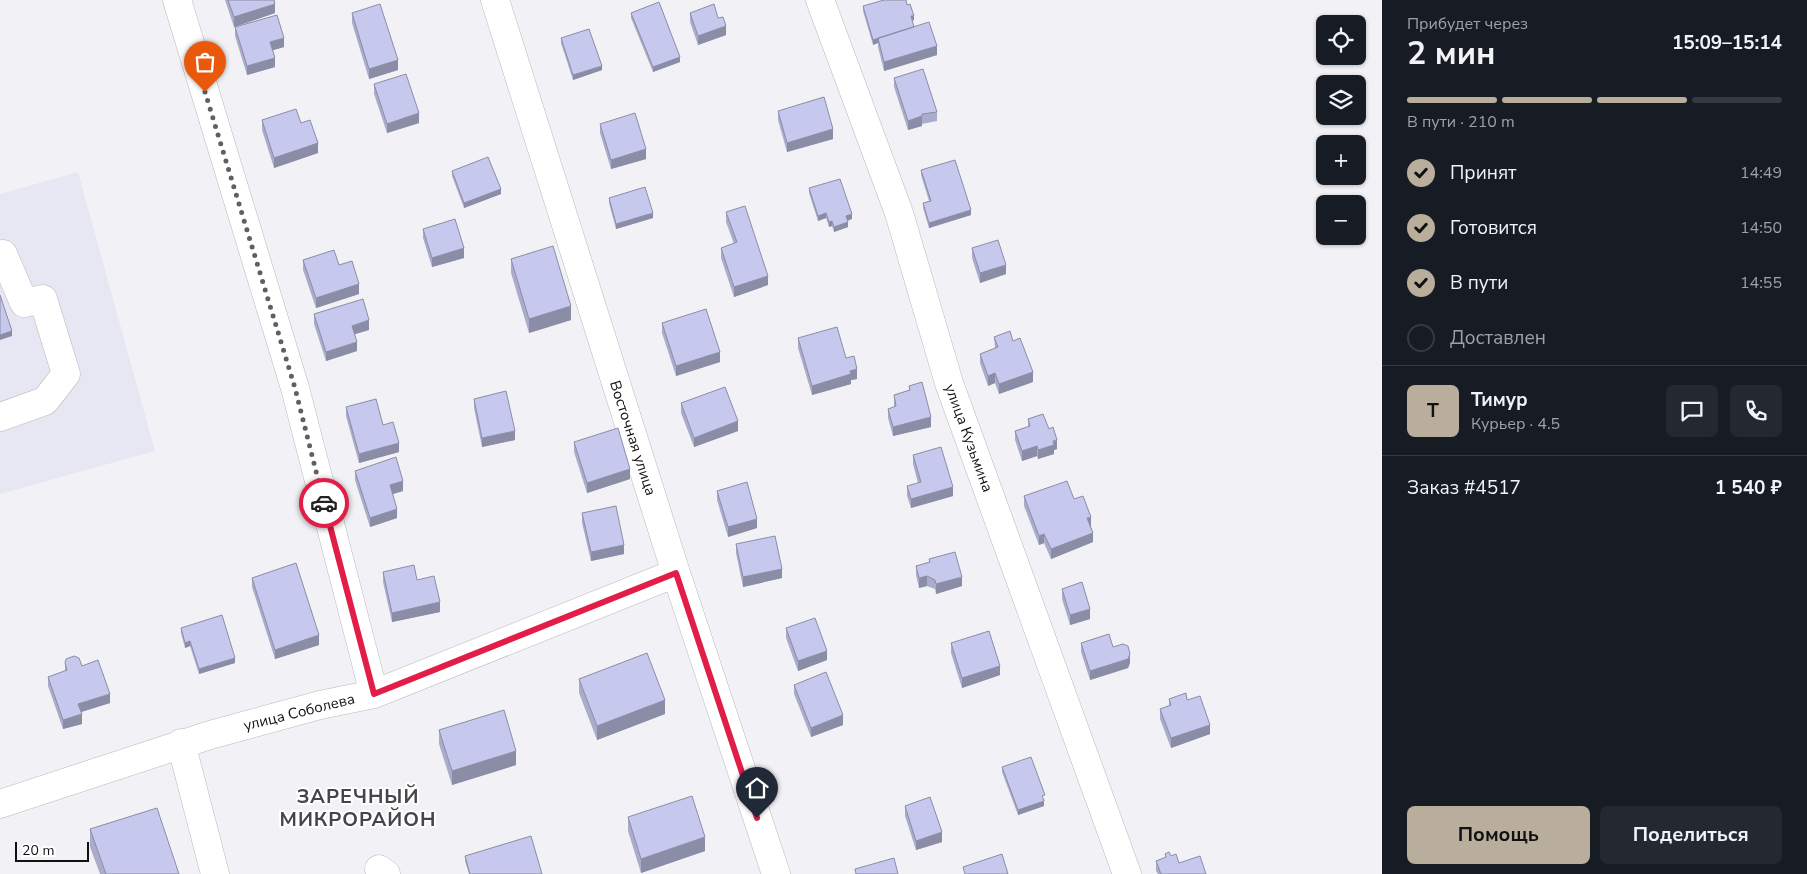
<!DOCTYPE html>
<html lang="ru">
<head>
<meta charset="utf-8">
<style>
	body { margin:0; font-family:"Nunito Sans",sans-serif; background:#242831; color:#f1f3f6; height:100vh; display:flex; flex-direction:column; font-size:19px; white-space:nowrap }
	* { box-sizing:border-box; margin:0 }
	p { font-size:16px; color:#9ea1a6 }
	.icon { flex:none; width:28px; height:28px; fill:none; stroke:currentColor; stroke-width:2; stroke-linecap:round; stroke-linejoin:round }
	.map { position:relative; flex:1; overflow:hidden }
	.details { display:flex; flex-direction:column; background:#171b24; width:425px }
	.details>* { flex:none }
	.controls { position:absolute; left:1316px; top:15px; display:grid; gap:10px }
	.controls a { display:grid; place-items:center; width:50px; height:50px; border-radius:8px; background:#171b24; box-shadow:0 1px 4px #0004; font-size:25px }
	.scale { position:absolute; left:15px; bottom:12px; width:74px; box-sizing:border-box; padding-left:5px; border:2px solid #111112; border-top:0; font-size:14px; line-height:18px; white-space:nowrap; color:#111112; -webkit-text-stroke:4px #fff; paint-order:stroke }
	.pin { position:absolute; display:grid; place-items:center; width:42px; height:42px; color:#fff; margin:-51px -21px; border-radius:50% 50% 50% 0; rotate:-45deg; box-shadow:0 0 5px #0007 }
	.pin .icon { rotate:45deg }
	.courier { position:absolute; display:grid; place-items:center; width:50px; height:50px; margin:-25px; border:4px solid #e11d48; border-radius:50%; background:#fff; color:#222; box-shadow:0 1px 6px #0007 }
	.headline em { font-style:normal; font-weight:700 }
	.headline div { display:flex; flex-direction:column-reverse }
	.headline { display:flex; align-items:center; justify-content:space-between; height:85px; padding:0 25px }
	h1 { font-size:32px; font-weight:700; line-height:38px }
	.bar { display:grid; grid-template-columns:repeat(4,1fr); gap:8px 5px; align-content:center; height:60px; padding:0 25px }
	.bar i { height:6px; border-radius:4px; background:#363941 }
	.bar .current { background:#b9ad9b }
	.bar p { grid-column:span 4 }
	.line { display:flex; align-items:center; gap:12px; padding:0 25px; border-top:1px solid #363941 }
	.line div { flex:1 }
	.round { display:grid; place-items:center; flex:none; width:52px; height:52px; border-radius:8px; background:#242831 }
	ol { padding:0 25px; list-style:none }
	li { display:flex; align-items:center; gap:15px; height:55px }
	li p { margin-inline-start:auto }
	li .icon { padding:5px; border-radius:50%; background:#b9ad9b; color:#111; stroke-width:4 }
	li:last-child { color:#9ea1a6 }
	li i { width:28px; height:28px; border:2px solid #363941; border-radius:50% }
	.action { display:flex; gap:10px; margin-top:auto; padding:10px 25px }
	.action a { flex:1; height:58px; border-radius:8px; background:#b9ad9b; color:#111; font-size:20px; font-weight:700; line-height:58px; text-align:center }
	.action a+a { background:#242831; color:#f1f3f6 }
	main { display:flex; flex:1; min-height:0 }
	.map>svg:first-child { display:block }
	.built { fill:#e7e7f3 }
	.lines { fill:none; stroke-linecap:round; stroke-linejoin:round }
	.minor-casing { stroke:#b9b9bc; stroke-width:29 }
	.minor { stroke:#fff; stroke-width:28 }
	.wall { fill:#abaccc }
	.shaded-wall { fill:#8b8ca6 }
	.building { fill:#c7c8ed; stroke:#8b8ca6 }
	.done { stroke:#606062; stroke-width:5; stroke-dasharray:0 9 }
	.route { stroke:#e11d48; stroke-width:6 }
	.labels { text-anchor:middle; stroke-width:4; stroke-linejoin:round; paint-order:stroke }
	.street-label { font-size:15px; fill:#111112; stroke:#fff }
	.district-label { font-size:20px; font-weight:bold; letter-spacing:1px; fill:#464649; stroke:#fff }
</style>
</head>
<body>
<main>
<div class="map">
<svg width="1382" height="874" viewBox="0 0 1382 874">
	<rect width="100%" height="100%" fill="#f2f2f6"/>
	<path class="built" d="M78 172 155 451 0 494V194Z"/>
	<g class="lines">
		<defs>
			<path id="minor" d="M177 0 295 388 374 694
				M495 0 676 573 776 874
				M820 0 899 213 949 383 1127 874
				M0 256 3 254 24 303 43 299 66 374 45 401 0 417
				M181 743 215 874
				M0 804 210 735 320 705 374 694 676 573
				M379 869 386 874"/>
		</defs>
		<use href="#minor" class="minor-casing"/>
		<use href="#minor" class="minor"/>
	</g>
	<path class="wall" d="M225 0H274L275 13 234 27Z
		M907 5 914 20 912 21 914 27 937 55 884 71 878 47V43L873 45 863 11V6Z
		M352 13 398 70 369 79 352 23Z
		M631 13 680 62 653 72 631 18Z
		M690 13 718 18 726 35 698 45 690 22Z
		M235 27 284 47 273 50 275 67 247 75 235 36Z
		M561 38 602 70 573 80 561 43Z
		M894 78 937 112V121L922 124V126L908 130 894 87Z
		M374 84 419 123 387 133 374 94Z
		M778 111 833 139 787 152 778 120Z
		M262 120 301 123 318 153 274 168 262 130Z
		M600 124 646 159 611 169 600 133Z
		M921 170 971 215 929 228 923 208V203L929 201 921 175Z
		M452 171 501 194 464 208 452 176Z
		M809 188 852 219 847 221 848 227 834 232 832 226 829 227 826 218 818 221 809 193Z
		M609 198 653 218 616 229 609 203Z
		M726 212 768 285 734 297 721 258V248L734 244 726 222Z
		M423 229 464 258 432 267 423 238Z
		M972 248 1006 274 980 283 972 258Z
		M511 259 571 320 529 333 511 273Z
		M303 260 339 265 359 294 316 308 303 270Z
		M314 314 369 330 355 334 357 351 326 361 314 324Z
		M662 323 720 362 676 376 662 333Z
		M994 337 1013 341 1033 382 999 394 995 383 988 386 980 363V354L995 348Z
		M798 338 846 358 857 379 851 380V384L812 395 798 348Z
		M909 386 931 427 893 436 888 418V409L894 407V395L909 390Z
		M474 399 515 440 482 447 474 408Z
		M681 403 738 431 694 447 681 413Z
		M346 407 399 452 359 463 346 416Z
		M1028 419 1049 429 1057 449 1054 450V454L1038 459 1037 456 1022 461 1015 440V431L1028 427Z
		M574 442 630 479 587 493 574 452Z
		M913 455 953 496 911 508 907 496V486L918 483 913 464Z
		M355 471 403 491 392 494 397 518 370 527 355 480Z
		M717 491 757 528 728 537 717 500Z
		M1024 496 1074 499 1091 526 1093 542 1051 559 1044 543 1039 545 1024 506Z
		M582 513 624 554 591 561 582 523Z
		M736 544 782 578 743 587 736 553Z
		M929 559 962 586 936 594 935 589 927 586 919 588 916 575V566L929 562Z
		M383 572 417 580 440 612 392 622 383 582Z
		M252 578 319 645 275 659 252 587Z
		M1062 589 1090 619 1070 625 1062 599Z
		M181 628 235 663 199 674 190 646 185 648 181 633Z
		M786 628 827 660 798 671 786 638Z
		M951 643 1000 675 962 688 951 653Z
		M1081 643 1113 647 1130 663 1128 668 1090 680 1081 652Z
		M65 663 82 666 110 703 81 712 82 724 63 729 48 686V677L65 671Z
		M579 679 665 714 597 740 579 693Z
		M794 685 843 725 811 737 794 694Z
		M1169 699 1187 700 1210 734 1171 748 1160 719V709L1169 706Z
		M439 730 516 765 452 785 439 744Z
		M1002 767 1045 800 1043 801 1044 806 1018 815 1002 772Z
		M905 806 942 842 916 850 905 816Z
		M628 817 705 851 641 873 628 831Z
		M90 829 179 874H100L90 847Z
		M1165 854 1171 856 1179 863 1206 874H1158L1156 871V861L1165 858Z
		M465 856 542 874H469L465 861Z"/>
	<path class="shaded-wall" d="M275 4V13L234 27V17Z
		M911 16H914V20L911 21Z
		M726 26V35L698 45V36Z
		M284 38V47L270 51V42Z
		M878 38V43L873 45V40Z
		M937 46V55L884 71V62Z
		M680 57V62L653 72V67Z
		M275 58V67L247 75V66Z
		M398 60V70L369 79V69Z
		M602 66V70L573 80V75Z
		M419 113V123L387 133V124Z
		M922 116V126L908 130V121Z
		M833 129V139L787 152V143Z
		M318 143V153L274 168V158Z
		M646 149V159L611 169V160Z
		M501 189V194L464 208V203Z
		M971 210V215L929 228V223Z
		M653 213V218L616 229V224Z
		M826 213V218L818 221V216Z
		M852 214V219L846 221V216Z
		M832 221V226L829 227V222Z
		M848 222V227L834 232V227Z
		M464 248V258L432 267V258Z
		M1006 265V274L980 283V273Z
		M768 276V285L734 297V287Z
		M359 284V294L316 308V298Z
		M571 306V320L529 333V319Z
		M369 320V330L352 335V326Z
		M12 331V336L0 340V335Z
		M357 342V351L326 361V352Z
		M720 352V362L676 376V366Z
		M857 369V379L851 380V384L812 395V386L850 371Z
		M1033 372V382L999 394V384Z
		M995 373V383L988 386V376Z
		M931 417V427L893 436V427Z
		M738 421V431L694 447V438Z
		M515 431V440L482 447V438Z
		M1057 440V449L1054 450V454L1038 459V450Z
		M399 443V452L359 463V454Z
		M1037 446V456L1022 461V451Z
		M630 469V479L587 493V483Z
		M403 481V491L390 495V485Z
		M953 487V496L911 508V499Z
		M397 509V518L370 527V518Z
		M1091 517V526L1087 527V518Z
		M757 519V528L728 537V527Z
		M1093 533V542L1051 559V549Z
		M1044 534V543L1039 545V536Z
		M624 545V554L591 561V552Z
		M782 569V578L743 587V577Z
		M927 576V586L919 588V578Z
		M962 577V586L936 594V584Z
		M440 602V612L392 622V613Z
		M1090 609V619L1070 625V615Z
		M319 635V645L275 659V650Z
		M190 641V646L185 648V643Z
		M827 651V660L798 671V661Z
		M1130 654V663L1128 668 1090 680V671Z
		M235 658V663L199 674V669Z
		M1000 666V675L962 688V678Z
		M110 694V703L78 713V704Z
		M665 700V714L597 740V726Z
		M82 714V724L63 729V720Z
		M843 715V725L811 737V728Z
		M1210 725V734L1171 748V738Z
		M516 751V765L452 785V771Z
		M1044 801V806L1018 815V810Z
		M942 832V842L916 850V841Z
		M705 837V851L641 873V859Z"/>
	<path class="building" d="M228 0H274L275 4 234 17Z
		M884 0H906L907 5 910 4 914 16H911L914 27 873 40 863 6Z
		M659 2 680 57 653 67 631 13Z
		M380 4 398 60 369 69 352 13Z
		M714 4 718 18 723 17 726 26 698 36 690 13Z
		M277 15 284 38 270 42 275 58 247 66 235 27Z
		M929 22 937 46 884 62 878 38Z
		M589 29 602 66 573 75 561 38Z
		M923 69 937 112 922 114V116L908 121 894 78Z
		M406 74 419 113 387 124 374 84Z
		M824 97 833 129 787 143 778 111Z
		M296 109 301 123 310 120 318 143 274 158 262 120Z
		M635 113 646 149 611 160 600 124Z
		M488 157 501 189 464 203 452 171Z
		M955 160 971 210 929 223 923 203 931 201 921 170Z
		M840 179 852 214 846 216 848 222 834 227 832 221 829 222 826 213 818 216 809 188Z
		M645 187 653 213 616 224 609 198Z
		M745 206 768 276 734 287 721 248 737 242 726 212Z
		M455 219 464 248 432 258 423 229Z
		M998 240 1006 265 980 273 972 248Z
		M553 246 571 306 529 319 511 259Z
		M334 250 339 265 352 261 359 284 316 298 303 260Z
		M0 295 12 331 0 335Z
		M363 299 369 320 352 326 357 342 326 352 314 314Z
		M706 309 720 352 676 366 662 323Z
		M837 327 846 358 854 356 857 369 850 371 851 374 812 386 798 338Z
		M1010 331 1013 341 1020 338 1033 372 999 384 995 373 988 376 980 354 998 347 994 337Z
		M922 382 931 417 893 427 888 409 896 406 894 395 910 390 909 386Z
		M725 387 738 421 694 438 681 403Z
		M506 391 515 431 482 438 474 399Z
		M376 399 383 425 393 422 399 443 359 454 346 407Z
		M1043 414 1049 429 1053 427 1057 440 1053 441 1054 445 1038 450 1037 446 1022 451 1015 431 1030 426 1028 419Z
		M618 428 630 469 587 483 574 442Z
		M941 447 953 487 911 499 907 486 921 482 913 455Z
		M396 457 403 481 390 485 397 509 370 518 355 471Z
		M1067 481 1074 499 1083 496 1091 517 1087 518 1093 533 1051 549 1044 534 1039 536 1024 496Z
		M747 482 757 519 728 527 717 491Z
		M616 506 624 545 591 552 582 513Z
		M775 536 782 569 743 577 736 544Z
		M955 552 962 577 936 584 935 580 927 576 919 578 916 566 930 562 929 559Z
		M296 563 319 635 275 650 252 578Z
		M414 565 417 580 434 576 440 602 392 613 383 572Z
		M1082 582 1090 609 1070 615 1062 589Z
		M222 615 235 658 199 669 190 641 185 643 181 628Z
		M815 618 827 651 798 661 786 628Z
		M989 631 1000 666 962 678 951 643Z
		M1109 634 1113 647 1123 644 1128 646 1130 654 1128 659 1090 671 1081 643Z
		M647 653 665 700 597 726 579 679Z
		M74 656 79 658 82 666 98 660 110 694 78 704 82 714 63 720 48 677 67 670 65 663 66 659Z
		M826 672 843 715 811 728 794 685Z
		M1186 693 1187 700 1200 696 1210 725 1171 738 1160 709 1171 705 1169 699Z
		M504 710 516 751 452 771 439 730Z
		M1031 757 1045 795 1042 796 1044 801 1018 810 1002 767Z
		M692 796 705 837 641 859 628 817Z
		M930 797 942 832 916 841 905 806Z
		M157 808 179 874H106L90 829Z
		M531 836 542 874H470L465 856Z
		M1169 852 1171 856 1176 854 1179 863 1200 856 1206 874H1161L1156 861 1166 857 1165 854Z
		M1002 854 1008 874H965L963 867Z
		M894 858 898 874H856L855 869Z"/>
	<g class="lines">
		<path class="done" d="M205 92 295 388 324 503"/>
		<path class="route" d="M324 503 374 694 676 573 757 818"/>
	</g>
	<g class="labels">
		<g class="street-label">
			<text transform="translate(633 438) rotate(72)" y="5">Восточная улица</text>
			<text transform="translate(969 438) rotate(70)" y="5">улица Кузьмина</text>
			<text transform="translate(299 712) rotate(-14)" y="5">улица Соболева</text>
		</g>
		<g class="district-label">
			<text x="358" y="803">ЗАРЕЧНЫЙ<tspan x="358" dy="23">МИКРОРАЙОН</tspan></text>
		</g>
	</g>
</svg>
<div class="controls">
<a><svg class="icon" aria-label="locate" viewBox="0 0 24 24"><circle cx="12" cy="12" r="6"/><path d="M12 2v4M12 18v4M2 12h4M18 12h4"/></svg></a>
<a><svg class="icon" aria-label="layers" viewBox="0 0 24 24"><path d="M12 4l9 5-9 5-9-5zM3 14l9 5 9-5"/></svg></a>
<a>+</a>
<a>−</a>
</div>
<div class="scale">20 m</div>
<div class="pin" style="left:205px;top:92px;background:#ea580c"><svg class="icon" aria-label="bag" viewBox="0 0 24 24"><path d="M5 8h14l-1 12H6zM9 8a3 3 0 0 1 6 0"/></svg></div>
<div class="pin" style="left:757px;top:818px;background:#1f2937"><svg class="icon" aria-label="home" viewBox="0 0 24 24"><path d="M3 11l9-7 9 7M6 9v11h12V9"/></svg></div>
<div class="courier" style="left:324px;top:503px"><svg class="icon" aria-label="car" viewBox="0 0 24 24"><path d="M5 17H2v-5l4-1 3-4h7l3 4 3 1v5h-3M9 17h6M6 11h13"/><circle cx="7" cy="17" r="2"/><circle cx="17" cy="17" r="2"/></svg></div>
</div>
<section class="details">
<div class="headline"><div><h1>2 мин</h1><p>Прибудет через</p></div><em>15:09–15:14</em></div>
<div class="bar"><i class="current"></i><i class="current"></i><i class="current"></i><i></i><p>В пути · 210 m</p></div>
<ol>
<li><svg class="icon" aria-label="check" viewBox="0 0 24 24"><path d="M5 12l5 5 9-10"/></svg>Принят<p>14:49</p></li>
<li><svg class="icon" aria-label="check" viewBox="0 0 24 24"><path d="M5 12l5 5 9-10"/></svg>Готовится<p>14:50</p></li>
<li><svg class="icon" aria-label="check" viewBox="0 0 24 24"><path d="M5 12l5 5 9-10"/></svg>В пути<p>14:55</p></li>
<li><i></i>Доставлен</li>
</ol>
<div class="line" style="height:90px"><b class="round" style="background:#b9ad9b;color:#111">Т</b><div><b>Тимур</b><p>Курьер · 4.5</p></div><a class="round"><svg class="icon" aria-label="chat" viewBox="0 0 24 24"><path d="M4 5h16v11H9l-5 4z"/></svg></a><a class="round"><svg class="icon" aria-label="phone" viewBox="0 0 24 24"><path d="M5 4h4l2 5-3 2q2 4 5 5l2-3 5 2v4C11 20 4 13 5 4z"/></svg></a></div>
<div class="line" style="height:65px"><div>Заказ #4517</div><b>1 540 ₽</b></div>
<div class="action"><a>Помощь</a><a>Поделиться</a></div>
</section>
</main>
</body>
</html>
